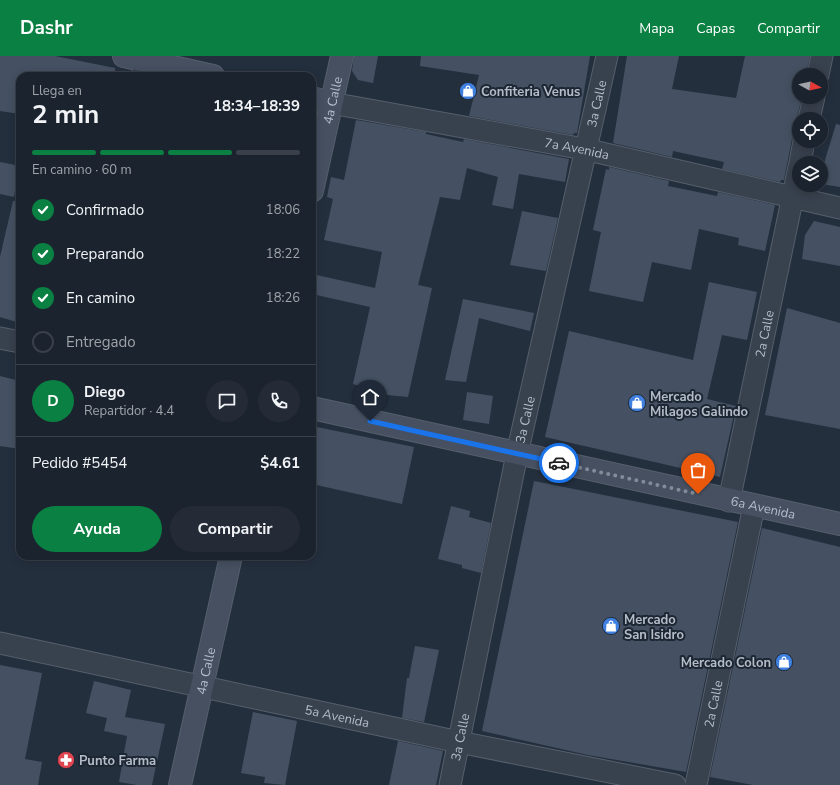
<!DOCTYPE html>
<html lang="es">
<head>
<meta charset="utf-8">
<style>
	body { margin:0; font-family:"Nunito Sans",sans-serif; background:#242b36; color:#f1f3f6; height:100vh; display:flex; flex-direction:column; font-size:15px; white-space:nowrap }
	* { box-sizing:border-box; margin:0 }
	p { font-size:13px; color:#a0a4aa }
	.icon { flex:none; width:22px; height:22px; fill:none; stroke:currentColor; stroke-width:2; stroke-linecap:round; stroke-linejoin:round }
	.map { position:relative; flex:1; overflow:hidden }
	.panel { position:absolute; left:16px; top:16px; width:300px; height:488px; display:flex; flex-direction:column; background:#1b232e; border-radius:12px; box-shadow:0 2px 10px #0003,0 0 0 1px #39404a }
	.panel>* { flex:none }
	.needle { width:26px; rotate:98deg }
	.controls { position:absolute; left:792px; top:12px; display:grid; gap:8px }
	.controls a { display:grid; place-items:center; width:36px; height:36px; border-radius:50%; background:#1b232e; box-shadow:0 2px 10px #0003,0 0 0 1px #39404a; font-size:20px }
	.pin { position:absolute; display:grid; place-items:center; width:34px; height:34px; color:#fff; margin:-41px -17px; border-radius:50% 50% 50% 0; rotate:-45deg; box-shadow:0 0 4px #0007 }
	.pin .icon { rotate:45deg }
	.courier { position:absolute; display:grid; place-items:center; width:40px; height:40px; margin:-20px; border:3px solid #1a73e8; border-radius:50%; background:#fff; color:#222; box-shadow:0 1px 5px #0007 }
	.head em { font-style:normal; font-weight:700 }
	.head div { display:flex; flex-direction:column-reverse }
	.head { display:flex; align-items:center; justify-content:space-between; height:68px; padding:0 16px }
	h1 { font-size:26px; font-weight:700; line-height:30px }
	.bar { display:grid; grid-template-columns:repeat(4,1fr); gap:6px 4px; align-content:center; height:48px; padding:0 16px }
	.bar i { height:5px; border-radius:3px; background:#39404a }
	.bar .selected { background:#0b8043 }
	.bar p { grid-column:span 4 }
	.line { display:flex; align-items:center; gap:10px; padding:0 16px; border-top:1px solid #39404a }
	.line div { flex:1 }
	.round { display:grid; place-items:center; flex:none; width:42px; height:42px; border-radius:21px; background:#242b36 }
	ol { padding:0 16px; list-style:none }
	li { display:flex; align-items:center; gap:12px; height:44px }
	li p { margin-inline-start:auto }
	li .icon { padding:4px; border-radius:50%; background:#0b8043; color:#fff; stroke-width:4 }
	li:last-child { color:#a0a4aa }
	li i { width:22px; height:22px; border:2px solid #39404a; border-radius:50% }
	.action { display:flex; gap:8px; margin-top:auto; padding:8px 16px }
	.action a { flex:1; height:46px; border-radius:24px; background:#0b8043; color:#fff; font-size:16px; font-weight:700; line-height:46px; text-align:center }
	.action a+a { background:#242b36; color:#f1f3f6 }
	header { display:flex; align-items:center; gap:24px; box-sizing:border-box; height:56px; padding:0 20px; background:#0b8043; color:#fff }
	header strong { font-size:19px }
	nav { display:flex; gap:22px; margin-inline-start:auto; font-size:14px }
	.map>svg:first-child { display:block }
	.building { fill:#455162 }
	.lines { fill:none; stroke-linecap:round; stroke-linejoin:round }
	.street-casing { stroke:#565f6c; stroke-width:23 }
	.secondary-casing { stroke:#565f6c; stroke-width:24 }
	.street { stroke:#38414e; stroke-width:21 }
	.secondary { stroke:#465061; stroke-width:22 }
	.done { stroke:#828b98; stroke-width:4; stroke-dasharray:0 7.2 }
	.route { stroke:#1a73e8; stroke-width:5 }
	.labels { text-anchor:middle; stroke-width:4; stroke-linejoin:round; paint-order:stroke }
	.poi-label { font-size:13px; font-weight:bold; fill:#b4bcc9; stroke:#1d2633; text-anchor:start }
	.street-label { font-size:13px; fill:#b4bcc9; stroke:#1d2633 }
</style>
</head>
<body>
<header>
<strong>Dashr</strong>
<nav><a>Mapa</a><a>Capas</a><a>Compartir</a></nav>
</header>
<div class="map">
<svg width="840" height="729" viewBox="0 0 840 729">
	<rect width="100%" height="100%" fill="#242f3e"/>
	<path class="building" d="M0 0H55L115 12V20H20V58L0 55Z
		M354 0H378L373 27 358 24 352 15Z
		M421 0H590L577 77H574L573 79 469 60 479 19 420 10Z
		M627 0H679L672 33 736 42 745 0H810L806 19H799V41H802L797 61 799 74 792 83 784 124H781L780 126 722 113 724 106 673 95 672 101 613 87Z
		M356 64 426 76V78L463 86 464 83 569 103 565 126 519 118 513 153 492 149 498 121 467 112 460 144 440 141 418 229 432 232 408 341 387 339 353 328 370 251 312 238V218L375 232 382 196 324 184 333 143 327 141 331 121 344 124Z
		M836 68 840 69V131L821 128V117Z
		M0 106 20 110 14 141 0 138Z
		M609 111 669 125 668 130 717 140 718 136 775 149 765 195 738 189 739 182 699 173 691 214 652 206 643 246 589 235 601 176 593 174 606 113 609 114Z
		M13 145 20 146V267L0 261V201Z
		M522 155 558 162 546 215 510 209Z
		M814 165 840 171V210L802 203 805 179Z
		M709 226 757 236 747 284 722 279 707 343 736 350 720 421 545 381 569 275 693 304Z
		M463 243 534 257 530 275 479 262 466 326 445 324Z
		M787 252 840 267V373L765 359Z
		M0 320 20 325V393L0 390Z
		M467 336 493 340 489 368 463 364Z
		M312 370 414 391 402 448 312 428Z
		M534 425 738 466 686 716 588 699 482 675Z
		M451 450 470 455 469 461 491 467 481 517 462 512V509L438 503Z
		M762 472 840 491V729H753L710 721Z
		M415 590 439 594 424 666 402 662 407 622H409Z
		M0 609 42 617 25 703 42 706 38 729H0Z
		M94 625 131 634 125 661 165 668 152 729H137L119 726 127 680 104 675 107 662 86 657Z
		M253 656 297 665 285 729 264 727 265 721 241 717Z
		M398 685 443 695 436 729H389Z"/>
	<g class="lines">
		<defs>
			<g id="street">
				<path d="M818 19 822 0"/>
				<path d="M142 20 146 5"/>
				<path id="s1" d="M331 47 584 93 840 152"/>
				<path d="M809 63 814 41"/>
				<path d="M800 107 804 85"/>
				<path d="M0 282 20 286"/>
				<path id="s2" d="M729 445 799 111"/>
				<path id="s3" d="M0 587 459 686 675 729"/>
				<path id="s4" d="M450 729 517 398 607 0"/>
				<path id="s5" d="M696 729 754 450"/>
			</g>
			<g id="secondary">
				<path d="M124 0 213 20"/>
				<path d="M312 42 331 47"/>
				<path id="s6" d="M312 135 342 0"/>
				<path id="s7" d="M312 352 840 468"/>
				<path id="s8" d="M180 729 231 500"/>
			</g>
		</defs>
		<use href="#street" class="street-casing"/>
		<use href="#secondary" class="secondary-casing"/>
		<use href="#street" class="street"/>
		<use href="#secondary" class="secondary"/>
	</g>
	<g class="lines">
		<path class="done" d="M559 407 698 438"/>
		<path class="route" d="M370 365 559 407"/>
	</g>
	<defs>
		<symbol id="shop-disc" viewBox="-11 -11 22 22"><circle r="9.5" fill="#3f7fe0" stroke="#1d2633"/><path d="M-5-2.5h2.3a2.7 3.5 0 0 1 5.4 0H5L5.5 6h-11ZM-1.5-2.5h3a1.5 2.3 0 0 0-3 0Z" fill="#fff"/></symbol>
		<symbol id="pharmacy-disc" viewBox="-11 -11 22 22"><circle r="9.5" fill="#e0444e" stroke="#1d2633"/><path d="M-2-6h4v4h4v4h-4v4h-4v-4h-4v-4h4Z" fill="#fff"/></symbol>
	</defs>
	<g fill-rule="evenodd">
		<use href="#shop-disc" x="458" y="25" width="20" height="20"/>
		<use href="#shop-disc" x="627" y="337" width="20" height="20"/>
		<use href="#shop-disc" x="601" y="560" width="20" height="20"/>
		<use href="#shop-disc" x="774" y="596" width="20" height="20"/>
		<use href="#pharmacy-disc" x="56" y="694" width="20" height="20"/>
	</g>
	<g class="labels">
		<g class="poi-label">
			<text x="481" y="40">Confiteria Venus</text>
			<text x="650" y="345">Mercado<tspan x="650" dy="15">Milagos Galindo</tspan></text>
			<text x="624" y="568">Mercado<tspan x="624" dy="15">San Isidro</tspan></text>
			<text x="771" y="611" text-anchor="end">Mercado Colon</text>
			<text x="79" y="709">Punto Farma</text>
		</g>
		<g class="street-label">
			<text dy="5" stroke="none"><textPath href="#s6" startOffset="93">4a Calle</textPath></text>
			<text dy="5" stroke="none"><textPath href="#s4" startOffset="697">3a Calle</textPath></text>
			<text dy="5" stroke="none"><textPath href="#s1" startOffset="250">7a Avenida</textPath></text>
			<text dy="5" stroke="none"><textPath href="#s2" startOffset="171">2a Calle</textPath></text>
			<text dy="5" stroke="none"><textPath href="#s4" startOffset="373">3a Calle</textPath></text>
			<text dy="5" stroke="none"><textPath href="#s7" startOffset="462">6a Avenida</textPath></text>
			<text dy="5" stroke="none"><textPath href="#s8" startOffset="117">4a Calle</textPath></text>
			<text dy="5" stroke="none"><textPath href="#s5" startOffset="83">2a Calle</textPath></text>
			<text dy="5" stroke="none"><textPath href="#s3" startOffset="345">5a Avenida</textPath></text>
			<text dy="5" stroke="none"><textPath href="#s4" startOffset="49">3a Calle</textPath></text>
		</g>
	</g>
</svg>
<div class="controls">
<a><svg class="needle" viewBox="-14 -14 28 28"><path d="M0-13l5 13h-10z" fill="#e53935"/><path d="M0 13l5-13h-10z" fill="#a0a4aa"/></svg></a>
<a><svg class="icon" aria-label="locate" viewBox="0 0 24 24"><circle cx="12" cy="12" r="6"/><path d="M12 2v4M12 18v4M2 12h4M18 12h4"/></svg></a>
<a><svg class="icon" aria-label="layers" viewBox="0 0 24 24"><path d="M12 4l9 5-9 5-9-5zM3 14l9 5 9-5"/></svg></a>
</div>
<div class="pin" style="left:698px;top:438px;background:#ea580c"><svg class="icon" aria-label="bag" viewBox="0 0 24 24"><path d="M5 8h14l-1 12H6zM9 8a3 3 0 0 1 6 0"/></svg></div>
<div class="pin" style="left:370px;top:365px;background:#1f2937"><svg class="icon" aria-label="home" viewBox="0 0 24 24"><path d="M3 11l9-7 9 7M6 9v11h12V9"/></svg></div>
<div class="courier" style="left:559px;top:407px"><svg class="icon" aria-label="car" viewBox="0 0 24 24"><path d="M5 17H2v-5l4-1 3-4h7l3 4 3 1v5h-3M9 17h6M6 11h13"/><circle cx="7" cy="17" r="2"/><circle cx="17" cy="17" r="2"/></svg></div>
<section class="panel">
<div class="head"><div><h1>2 min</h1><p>Llega en</p></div><em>18:34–18:39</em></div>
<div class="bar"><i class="selected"></i><i class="selected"></i><i class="selected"></i><i></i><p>En camino · 60 m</p></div>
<ol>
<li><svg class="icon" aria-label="check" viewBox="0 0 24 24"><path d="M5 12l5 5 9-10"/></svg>Confirmado<p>18:06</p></li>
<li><svg class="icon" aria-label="check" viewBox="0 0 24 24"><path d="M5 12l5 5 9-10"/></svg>Preparando<p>18:22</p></li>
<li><svg class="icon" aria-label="check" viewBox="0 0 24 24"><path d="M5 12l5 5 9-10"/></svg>En camino<p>18:26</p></li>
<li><i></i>Entregado</li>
</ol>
<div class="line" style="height:72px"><b class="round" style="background:#0b8043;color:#fff">D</b><div><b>Diego</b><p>Repartidor · 4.4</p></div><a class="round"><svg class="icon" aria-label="chat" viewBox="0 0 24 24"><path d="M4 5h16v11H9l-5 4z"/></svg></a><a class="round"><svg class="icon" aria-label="phone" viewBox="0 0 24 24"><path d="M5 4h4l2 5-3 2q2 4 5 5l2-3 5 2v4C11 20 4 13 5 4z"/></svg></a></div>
<div class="line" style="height:52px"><div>Pedido #5454</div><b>$4.61</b></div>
<div class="action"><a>Ayuda</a><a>Compartir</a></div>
</section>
</div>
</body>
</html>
